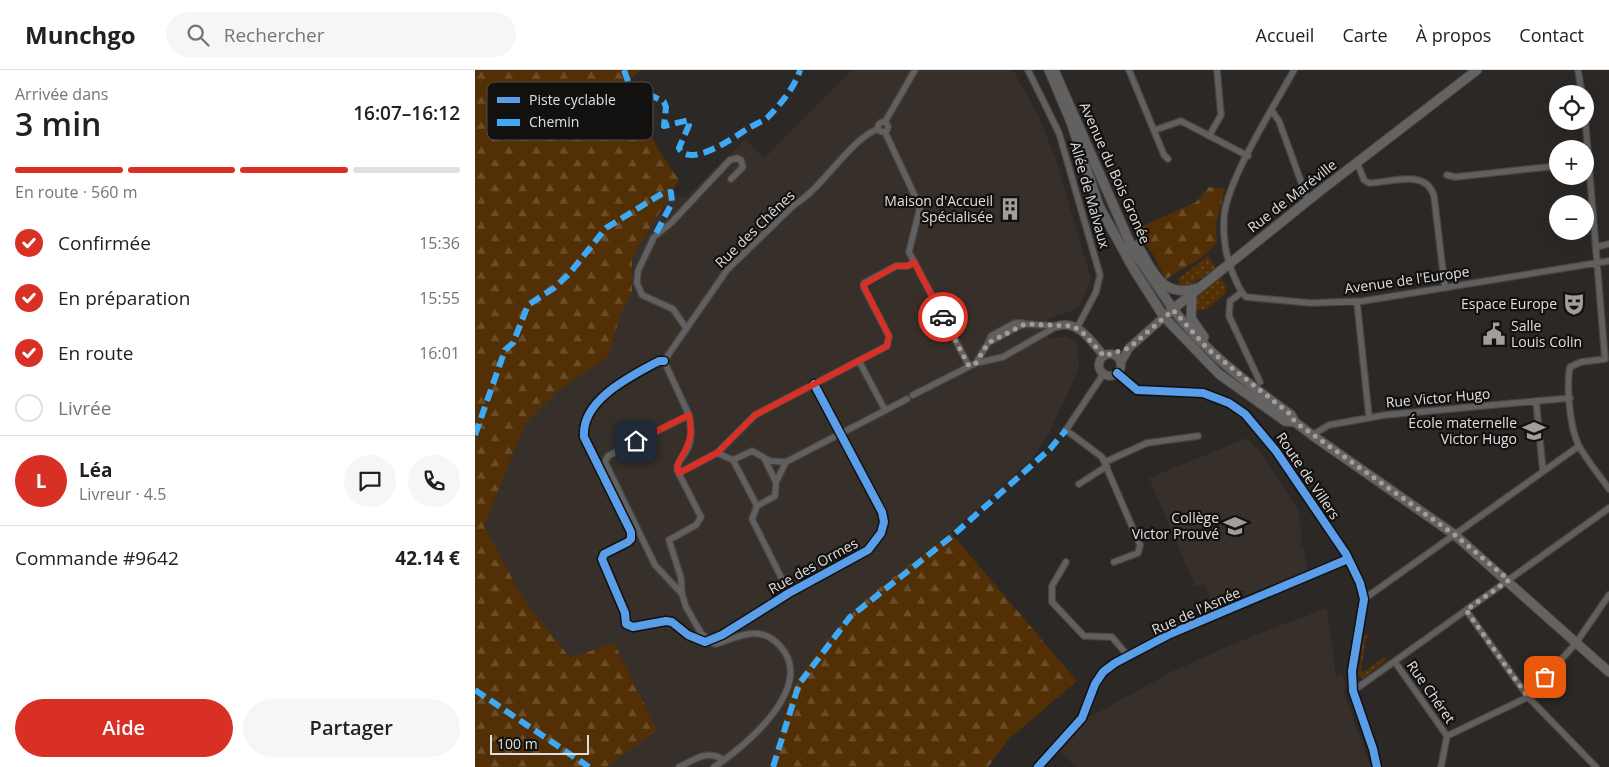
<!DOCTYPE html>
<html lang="fr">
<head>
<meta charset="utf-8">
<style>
	body { margin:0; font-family:"Open Sans",sans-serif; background:#f6f6f6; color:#202124; height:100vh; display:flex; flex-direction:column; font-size:19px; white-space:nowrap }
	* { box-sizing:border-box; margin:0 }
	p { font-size:16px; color:#757577 }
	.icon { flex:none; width:28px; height:28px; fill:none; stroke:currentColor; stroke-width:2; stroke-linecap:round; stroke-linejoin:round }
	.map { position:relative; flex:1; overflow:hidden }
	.details { display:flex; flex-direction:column; background:#fff; width:475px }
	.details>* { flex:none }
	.tools { position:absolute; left:1074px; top:15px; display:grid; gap:10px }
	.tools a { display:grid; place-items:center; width:45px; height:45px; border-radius:50%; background:#fff; box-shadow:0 5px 20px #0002; font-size:25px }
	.scale { position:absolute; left:15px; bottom:12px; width:99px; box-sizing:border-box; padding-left:5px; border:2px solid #e0dedc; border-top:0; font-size:14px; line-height:18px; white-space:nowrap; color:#e0dedc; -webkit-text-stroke:4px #131110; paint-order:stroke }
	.pin { position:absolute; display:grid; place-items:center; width:42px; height:42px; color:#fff; margin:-21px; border-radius:10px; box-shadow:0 2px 8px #0006 }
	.courier { position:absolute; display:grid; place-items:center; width:50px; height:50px; margin:-25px; border:4px solid #d93025; border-radius:50%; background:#fff; color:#222; box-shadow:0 1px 6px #0007 }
	.overview em { font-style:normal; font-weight:600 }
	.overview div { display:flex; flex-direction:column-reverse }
	.overview { display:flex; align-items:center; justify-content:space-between; height:85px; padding:0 15px }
	h1 { font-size:32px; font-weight:600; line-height:38px }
	.bar { display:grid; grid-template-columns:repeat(4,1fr); gap:8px 5px; align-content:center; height:60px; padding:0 15px }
	.bar i { height:6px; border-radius:4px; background:#e0e0e0 }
	.bar .on { background:#d93025 }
	.bar p { grid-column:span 4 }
	.line { display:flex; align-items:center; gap:12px; padding:0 15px; border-top:1px solid #e0e0e0 }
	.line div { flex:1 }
	.round { display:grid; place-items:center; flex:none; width:52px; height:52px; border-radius:26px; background:#f6f6f6 }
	ol { padding:0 15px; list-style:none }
	li { display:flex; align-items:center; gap:15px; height:55px }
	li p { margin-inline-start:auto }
	li .icon { padding:5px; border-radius:50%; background:#d93025; color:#fff; stroke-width:4 }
	li:last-child { color:#757577 }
	li i { width:28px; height:28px; border:2px solid #e0e0e0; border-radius:50% }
	.action { display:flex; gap:10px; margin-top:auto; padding:10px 15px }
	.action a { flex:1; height:58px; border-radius:30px; background:#d93025; color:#fff; font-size:20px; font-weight:600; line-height:58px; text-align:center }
	.action a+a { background:#f6f6f6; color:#202124 }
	header { display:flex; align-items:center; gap:30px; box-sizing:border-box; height:70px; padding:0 25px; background:#fff; border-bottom:1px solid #e0e0e0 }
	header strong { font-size:24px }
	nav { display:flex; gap:28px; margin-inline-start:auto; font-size:18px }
	.search { width:350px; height:45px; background:#f6f6f6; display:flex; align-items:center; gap:12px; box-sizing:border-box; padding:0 18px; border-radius:28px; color:#757577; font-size:19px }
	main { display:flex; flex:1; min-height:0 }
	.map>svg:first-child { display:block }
	.built { fill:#37302a }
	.grass { fill:url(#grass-dots) }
	.forest { fill:url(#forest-firs) }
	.pitch { fill:#522f05 }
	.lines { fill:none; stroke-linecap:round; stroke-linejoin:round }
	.minor-casing { stroke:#474544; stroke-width:8 }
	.tertiary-casing { stroke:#474544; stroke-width:10 }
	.secondary-casing { stroke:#474544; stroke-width:11 }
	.primary-casing { stroke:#474544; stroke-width:11 }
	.minor { stroke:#62605f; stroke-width:5.5 }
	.tertiary { stroke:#62605f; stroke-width:8 }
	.secondary { stroke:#646362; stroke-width:9 }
	.primary { stroke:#626160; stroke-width:9 }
	.quiet { stroke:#3fa9f5; stroke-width:6; stroke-dasharray:12 6; stroke-linecap:butt }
	.cycleway-casing { stroke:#131110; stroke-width:11 }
	.cycleway { stroke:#5a9eea; stroke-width:8 }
	.done { stroke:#a19e9c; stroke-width:5; stroke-dasharray:0 9 }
	.route { stroke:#d93025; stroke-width:6 }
	.labels { text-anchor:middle; stroke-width:4.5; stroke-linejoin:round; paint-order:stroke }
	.street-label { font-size:14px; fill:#e0dedc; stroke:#131110 }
	.poi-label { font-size:14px; fill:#e0dedc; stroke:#131110; text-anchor:end }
	.key { fill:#131110; stroke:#504e4d; stroke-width:1 }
	.key-label { font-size:14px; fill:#e0dedc }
</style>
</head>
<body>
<header>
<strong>Munchgo</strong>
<div class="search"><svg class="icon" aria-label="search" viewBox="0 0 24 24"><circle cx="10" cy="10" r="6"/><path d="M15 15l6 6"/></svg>Rechercher</div>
<nav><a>Accueil</a><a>Carte</a><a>À propos</a><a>Contact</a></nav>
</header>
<main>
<section class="details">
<div class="overview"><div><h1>3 min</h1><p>Arrivée dans</p></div><em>16:07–16:12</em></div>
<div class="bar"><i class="on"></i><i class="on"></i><i class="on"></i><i></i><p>En route · 560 m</p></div>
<ol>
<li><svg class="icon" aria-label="check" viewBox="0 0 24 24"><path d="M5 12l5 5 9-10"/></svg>Confirmée<p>15:36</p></li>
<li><svg class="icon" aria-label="check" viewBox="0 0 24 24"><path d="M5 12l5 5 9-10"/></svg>En préparation<p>15:55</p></li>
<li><svg class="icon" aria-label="check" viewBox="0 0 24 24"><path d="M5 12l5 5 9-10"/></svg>En route<p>16:01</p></li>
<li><i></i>Livrée</li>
</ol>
<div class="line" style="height:90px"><b class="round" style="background:#d93025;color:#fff">L</b><div><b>Léa</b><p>Livreur · 4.5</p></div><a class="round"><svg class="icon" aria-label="chat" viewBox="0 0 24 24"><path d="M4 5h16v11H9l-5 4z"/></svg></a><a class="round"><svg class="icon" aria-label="phone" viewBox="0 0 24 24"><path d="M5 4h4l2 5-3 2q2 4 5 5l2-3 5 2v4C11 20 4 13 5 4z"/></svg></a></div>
<div class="line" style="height:65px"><div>Commande #9642</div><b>42.14 €</b></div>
<div class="action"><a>Aide</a><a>Partager</a></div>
</section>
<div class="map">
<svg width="1134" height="697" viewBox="0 0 1134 697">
	<defs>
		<pattern id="grass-dots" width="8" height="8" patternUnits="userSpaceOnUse" patternTransform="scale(1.25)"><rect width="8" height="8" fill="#522f05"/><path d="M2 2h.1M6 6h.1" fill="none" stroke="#6b4d29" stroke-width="1.8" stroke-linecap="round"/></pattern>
		<pattern id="forest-firs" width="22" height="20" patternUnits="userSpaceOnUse" patternTransform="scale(1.25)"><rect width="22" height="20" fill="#522f05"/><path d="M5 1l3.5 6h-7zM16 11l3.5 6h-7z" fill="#6b4d29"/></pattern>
	</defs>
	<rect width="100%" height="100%" fill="#2b2826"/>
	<path class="built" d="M376 0H538L565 49 582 93 616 209 604 238 573 249 571 262 574 269 592 266 602 273 604 298 573 365 558 388 475 463 399 522 374 546 340 585 316 620 297 697H122L0 615V365L189 126 211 127 270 69 290 88Z
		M772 368 787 385 824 442 827 469 825 470 826 478H829L832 501 775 524 769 526V521H766V526L759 528V531L737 540 731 514 720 516 674 408Z
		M852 538 861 606 867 604 871 616 869 623 896 697H601L584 680 615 647 696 602 765 571Z"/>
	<path class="grass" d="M733 186 741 198 713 217H704V208Z
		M746 208 751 216V223L732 239 718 241 723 225Z
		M889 565 896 566 891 569 886 600 888 602 910 587 912 590 888 608 883 606Z"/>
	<path class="forest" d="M0 0H166L156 8 158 31 184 80 204 110 157 188V222L145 245 134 286 85 319 50 354 9 456 47 527 95 588 139 573 182 660 131 697H0Z
		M734 117 750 119 741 154 742 173 726 188 691 209C685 201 683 191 677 183 671 174 665 170 661 159L721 132Z
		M476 463 602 611 534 669 513 697H297L316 620 340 585 374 546 399 522Z"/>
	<path class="pitch" d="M0 288 16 294 0 335Z"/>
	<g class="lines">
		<defs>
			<path id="minor" d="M553 0 584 63 625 205 621 222 602 258
				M654 0 689 85 693 89
				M819 0C800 35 751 111 749 148 748 166 751 187 758 204 762 212 764 221 771 227L836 233 888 231 1134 191
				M1103 0 1107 24
				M797 41 804 51 833 131
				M1110 47 1130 289 1106 292 1095 297C1091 316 1095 357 1103 374 1111 390 1124 404 1134 419
				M403 57a5 5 0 1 1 10 0a5 5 0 1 1-10 0Z
				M410 52 440 0
				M680 60 706 51 773 86
				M410 62 445 137 434 182 494 296
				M734 66 746 45 742 0
				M882 92 889 110 894 113C915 113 951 98 959 126L970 218
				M972 105 980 107 1082 96
				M1121 177 1134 174
				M766 223 755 231 754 246 785 312
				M882 232 894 347
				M211 258 198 239 167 225 162 213 163 201 179 167 196 153 255 90 262 88 266 90 268 97 256 109
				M513 273 516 266 540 253H548
				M189 291H184C156 306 106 330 109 367L156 462V469L153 472 129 484 127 489 150 543 151 554 158 557 191 551 197 552 213 565 230 572 247 565 314 523 393 480 406 463 409 452 407 442 339 314
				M189 291 252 200 319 135C348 118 375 69 403 59
				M189 291 214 345C216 357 218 370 211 382 207 388 202 392 202 400L226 447 221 455 194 470 206 508 207 524
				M384 291 410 340
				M501 293 513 273 542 257 550 254 582 256
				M629 303 591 360 627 387 665 475 663 483 639 492
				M642 303 662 320 728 323 754 333 770 344 801 381 871 484 885 513 889 529 877 601 878 621 898 679 902 697
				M438 325 501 293 528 287 582 256
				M1061 331 1068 401
				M214 345 133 386 130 392 180 495 207 524 211 537 226 563 237 573 241 574C265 566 285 554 305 576 342 616 271 676 239 697
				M837 365 854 355 910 345 1095 328
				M242 383 258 390 282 436 300 426 301 412 311 392
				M289 388 301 412
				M258 390 277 381 295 391 311 392
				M311 392 432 329
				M630 392 672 373 723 366
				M204 403 242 383 280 345 412 276 414 266 389 218V213L421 196H433L439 192
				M604 414 632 396
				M282 436 277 449 314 523
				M591 492 577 516V532L609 566 637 567 653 586
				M889 529 1104 376
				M991 540 1053 627 1121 697
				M920 592 972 666
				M878 621 1134 438
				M204 697C221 689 232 679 249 690
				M563 697 607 648 620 614 628 602 640 593 695 564 873 489
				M966 697 972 666 1053 627 1101 573 1134 525"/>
			<path id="tertiary" d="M582 256C603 249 617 272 629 286
				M624 295a11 11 0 1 1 22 0a11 11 0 1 1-22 0Z
				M646 292 654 278 689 247"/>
			<path id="secondary" d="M1002 0 845 121 698 239C730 282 773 314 816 345L820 352 837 365 980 465 1134 602
				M717 223 716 248 729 267
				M689 247 744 304 810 351 820 352"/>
			<path id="primary" d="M574 0 596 52 624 136 658 198 689 247 698 239 658 180 579 0
				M662 175C679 202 686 229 723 218"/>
		</defs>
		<use href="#minor" class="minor-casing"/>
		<use href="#tertiary" class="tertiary-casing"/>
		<use href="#secondary" class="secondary-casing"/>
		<use href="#primary" class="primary-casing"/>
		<use href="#minor" class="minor"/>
		<use href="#tertiary" class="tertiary"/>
		<use href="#secondary" class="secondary"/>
		<use href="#primary" class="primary"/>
		<path class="quiet" d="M149 0 154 14 189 32 191 37 189 56 214 50V55L204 78C214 99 260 67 272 59 278 55 287 52 292 48 305 35 320 17 325 0
			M0 365 30 280 38 273 53 235 79 218 94 204 131 158 188 123 196 122 197 133 179 167
			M0 620 114 697
			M298 697 324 614 375 547 476 467 575 379 591 360"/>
		<defs>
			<path id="cycleway" d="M189 291H184C156 306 106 330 109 367L156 462V469L153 472 129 484 127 489 150 543 151 554 158 557 191 551 197 552 213 565 230 572 247 565 314 523 393 480 406 463 409 452 407 442 339 314
				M642 303 662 320 728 323 754 333 770 344 801 381 871 484 885 513 889 529 877 601 878 621 898 679 902 697
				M563 697 607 648 620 614 628 602 640 593 695 564 873 489"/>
		</defs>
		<use href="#cycleway" class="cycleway-casing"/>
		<use href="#cycleway" class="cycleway"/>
	</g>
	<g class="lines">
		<path class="done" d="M468 247 494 296 501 293 513 273 550 254 598 256 609 264 629 286 654 278 698 240 733 279 815 344 820 352 980 465 1034 510 991 540 1053 627 1070 607"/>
		<path class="route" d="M161 371 214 345C219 370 212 375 202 396L204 403 242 383 280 345 412 276 414 266 388 215 421 196H433L439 192 468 247"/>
	</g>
	<defs>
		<symbol id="building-bare" viewBox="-9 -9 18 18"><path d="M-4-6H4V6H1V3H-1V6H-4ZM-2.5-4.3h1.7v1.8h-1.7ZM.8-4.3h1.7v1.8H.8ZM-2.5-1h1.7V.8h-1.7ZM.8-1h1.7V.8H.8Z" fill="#a19e9c" stroke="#131110" stroke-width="2.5" paint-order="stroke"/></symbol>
		<symbol id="theatre-bare" viewBox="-9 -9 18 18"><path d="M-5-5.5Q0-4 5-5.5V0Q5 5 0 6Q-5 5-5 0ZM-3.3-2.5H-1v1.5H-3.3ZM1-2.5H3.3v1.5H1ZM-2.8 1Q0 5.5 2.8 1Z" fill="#a19e9c" stroke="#131110" stroke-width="2.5" paint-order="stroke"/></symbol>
		<symbol id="civic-bare" viewBox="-9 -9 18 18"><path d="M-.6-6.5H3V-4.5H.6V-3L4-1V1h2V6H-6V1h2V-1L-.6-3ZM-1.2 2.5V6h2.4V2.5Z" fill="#a19e9c" stroke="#131110" stroke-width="2.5" paint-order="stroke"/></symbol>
		<symbol id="school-bare" viewBox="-9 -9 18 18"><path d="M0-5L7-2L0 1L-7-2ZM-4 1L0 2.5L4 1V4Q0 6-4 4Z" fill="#a19e9c" stroke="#131110" stroke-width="2.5" paint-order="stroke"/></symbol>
	</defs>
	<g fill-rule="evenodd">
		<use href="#building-bare" x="519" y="123" width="32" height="32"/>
		<use href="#theatre-bare" x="1083" y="218" width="32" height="32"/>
		<use href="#civic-bare" x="1003" y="248" width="32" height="32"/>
		<use href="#school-bare" x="1043" y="345" width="32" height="32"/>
		<use href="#school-bare" x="744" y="440" width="32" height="32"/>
	</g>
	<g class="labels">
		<g class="street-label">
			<text transform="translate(640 103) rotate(66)" y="5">Avenue du Bois Gronée</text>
			<text transform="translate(615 125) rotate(74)" y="5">Allée de Malvaux</text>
			<text transform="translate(817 126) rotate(-38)" y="5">Rue de Maréville</text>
			<text transform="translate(280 159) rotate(-44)" y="5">Rue des Chênes</text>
			<text transform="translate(932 210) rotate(-8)" y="5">Avenue de l'Europe</text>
			<text transform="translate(963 328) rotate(-5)" y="5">Rue Victor Hugo</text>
			<text transform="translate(833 406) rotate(56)" y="5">Route de Villers</text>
			<text transform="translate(338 496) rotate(-29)" y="5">Rue des Ormes</text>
			<text transform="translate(721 541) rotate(-24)" y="5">Rue de l'Asnée</text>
			<text transform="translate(956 622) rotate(55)" y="5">Rue Chéret</text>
		</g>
		<g class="poi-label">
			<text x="518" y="136">Maison d'Accueil<tspan x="518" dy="16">Spécialisée</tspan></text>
			<text x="1082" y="239">Espace Europe</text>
			<text x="1036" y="261" text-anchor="start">Salle<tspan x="1036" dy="16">Louis Colin</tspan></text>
			<text x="1042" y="358">École maternelle<tspan x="1042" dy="16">Victor Hugo</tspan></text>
			<text x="744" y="453">Collège<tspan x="744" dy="16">Victor Prouvé</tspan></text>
		</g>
	</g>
	<rect x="12" y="12" width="166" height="58" rx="8" class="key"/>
	<rect x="22" y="27" width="23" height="6" fill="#5a9eea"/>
	<rect x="22" y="49" width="23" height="7" fill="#3fa9f5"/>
	<g class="key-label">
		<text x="54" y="35">Piste cyclable</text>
		<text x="54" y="57">Chemin</text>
	</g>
</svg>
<div class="tools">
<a><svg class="icon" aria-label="locate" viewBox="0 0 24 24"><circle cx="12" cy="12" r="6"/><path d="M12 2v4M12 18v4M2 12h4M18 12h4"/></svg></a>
<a>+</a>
<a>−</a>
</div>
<div class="scale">100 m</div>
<div class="pin" style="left:1070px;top:607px;background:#ea580c"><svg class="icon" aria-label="bag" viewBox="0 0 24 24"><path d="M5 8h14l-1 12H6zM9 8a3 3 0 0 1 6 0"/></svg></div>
<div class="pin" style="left:161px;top:371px;background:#1f2937"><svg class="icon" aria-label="home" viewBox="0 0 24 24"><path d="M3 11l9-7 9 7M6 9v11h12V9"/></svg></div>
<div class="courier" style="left:468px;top:247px"><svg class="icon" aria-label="car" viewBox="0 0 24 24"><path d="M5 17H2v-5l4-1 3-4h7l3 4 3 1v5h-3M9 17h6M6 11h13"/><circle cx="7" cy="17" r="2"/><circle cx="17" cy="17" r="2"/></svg></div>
</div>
</main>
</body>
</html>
